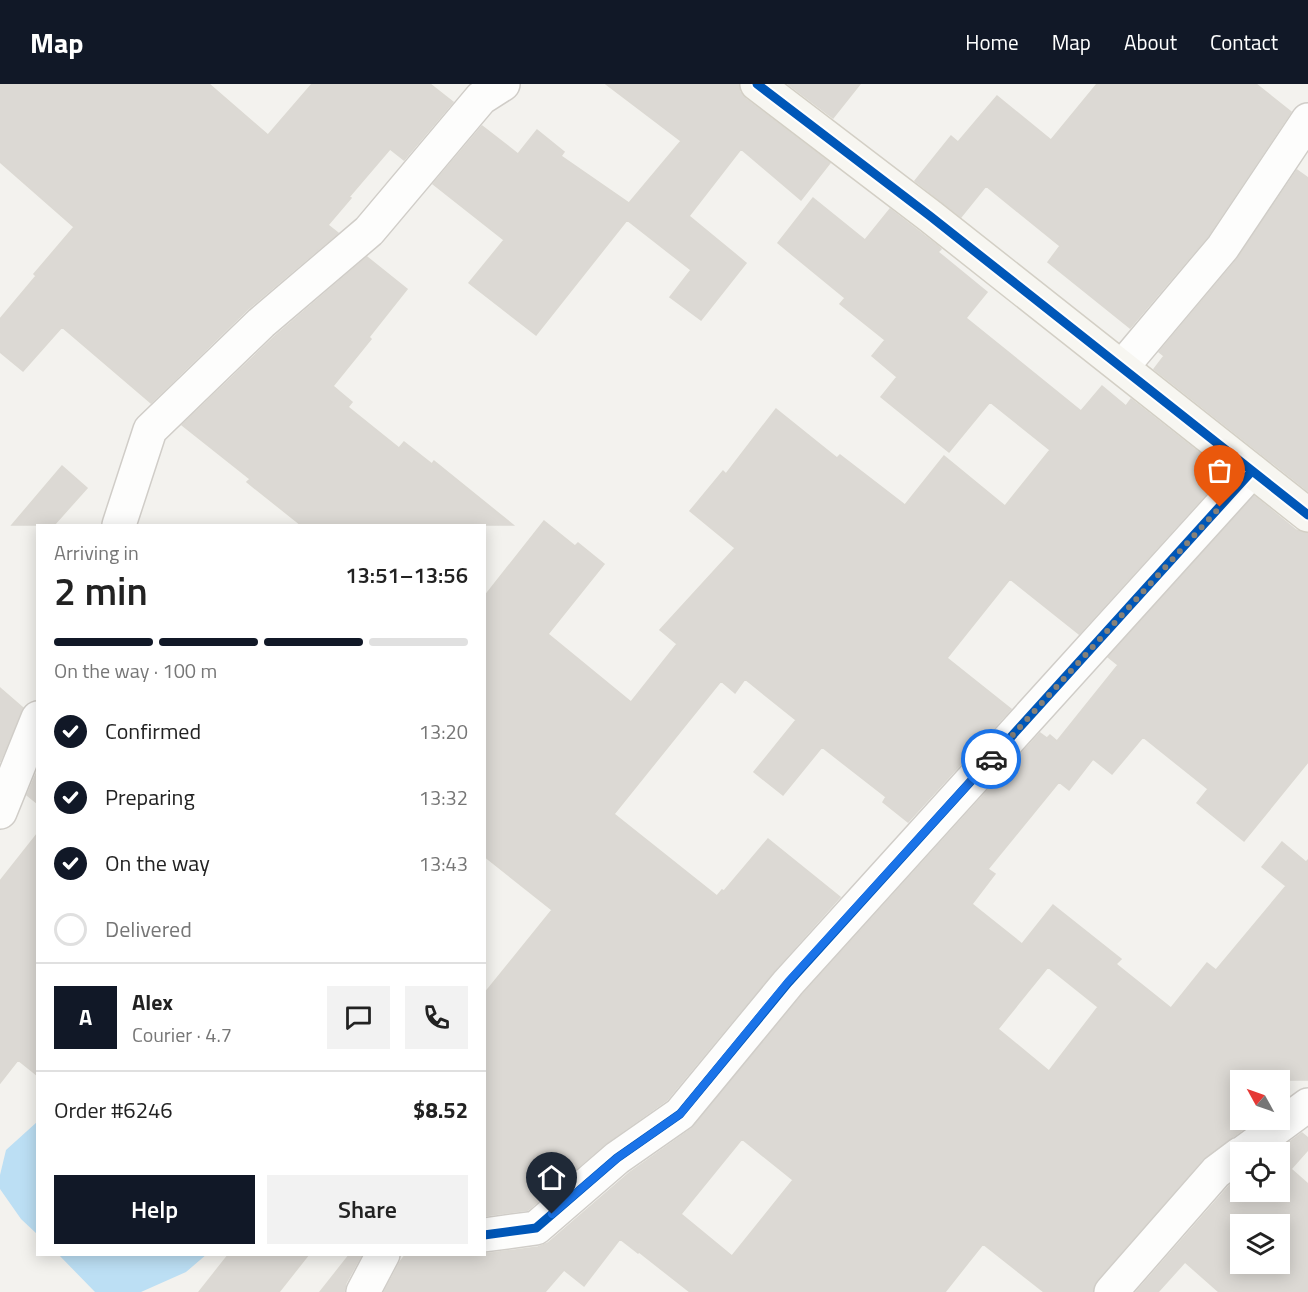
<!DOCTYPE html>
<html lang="en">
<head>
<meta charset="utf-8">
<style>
	body { margin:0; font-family:"Titillium Web",sans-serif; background:#f2f2f2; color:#222; height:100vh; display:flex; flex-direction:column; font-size:22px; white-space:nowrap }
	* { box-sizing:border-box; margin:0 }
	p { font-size:20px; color:#767676 }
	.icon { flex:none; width:33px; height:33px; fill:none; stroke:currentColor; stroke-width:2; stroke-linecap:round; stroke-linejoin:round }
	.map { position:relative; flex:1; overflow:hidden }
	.sheet { position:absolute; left:36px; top:440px; width:450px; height:732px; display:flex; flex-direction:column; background:#fff; border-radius:0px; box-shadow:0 3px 15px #0003 }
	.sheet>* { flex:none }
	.needle { width:39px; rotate:310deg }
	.controls { position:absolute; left:1230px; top:986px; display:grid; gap:12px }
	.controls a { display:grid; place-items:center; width:60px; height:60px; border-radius:0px; background:#fff; box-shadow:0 3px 15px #0003; font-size:30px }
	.pin { position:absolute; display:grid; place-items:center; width:51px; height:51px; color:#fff; margin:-62px -26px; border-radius:50% 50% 50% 0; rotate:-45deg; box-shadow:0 0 6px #0007 }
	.pin .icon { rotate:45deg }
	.courier { position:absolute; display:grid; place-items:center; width:60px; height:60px; margin:-30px; border:4px solid #1a73e8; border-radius:50%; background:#fff; color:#222; box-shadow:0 2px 8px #0007 }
	.summary em { font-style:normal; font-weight:600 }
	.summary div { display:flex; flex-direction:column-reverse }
	.summary { display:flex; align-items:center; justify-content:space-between; height:102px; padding:0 18px }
	h1 { font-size:39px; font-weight:600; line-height:45px }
	.bar { display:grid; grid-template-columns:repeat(4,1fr); gap:9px 6px; align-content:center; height:72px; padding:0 18px }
	.bar i { height:8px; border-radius:4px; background:#e0e0e0 }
	.bar .on { background:#111827 }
	.bar p { grid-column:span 4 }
	.line { display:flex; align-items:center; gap:15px; padding:0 18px; border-top:2px solid #e0e0e0 }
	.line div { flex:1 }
	.round { display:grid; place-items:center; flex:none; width:63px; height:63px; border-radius:0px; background:#f2f2f2 }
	ol { padding:0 18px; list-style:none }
	li { display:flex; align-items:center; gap:18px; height:66px }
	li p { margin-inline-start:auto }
	li .icon { padding:6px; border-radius:50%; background:#111827; color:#fff; stroke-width:4 }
	li:last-child { color:#767676 }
	li i { width:33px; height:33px; border:3px solid #e0e0e0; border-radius:50% }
	.primary-button { display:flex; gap:12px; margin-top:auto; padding:12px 18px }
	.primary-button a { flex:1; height:69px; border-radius:0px; background:#111827; color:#fff; font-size:24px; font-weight:600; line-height:69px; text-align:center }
	.primary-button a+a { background:#f2f2f2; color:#222 }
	header { display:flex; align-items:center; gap:36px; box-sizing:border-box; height:84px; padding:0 30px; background:#111827; color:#fff }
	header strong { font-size:28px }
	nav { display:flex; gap:33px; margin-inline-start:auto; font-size:21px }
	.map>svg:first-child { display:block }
	.water { fill:#bcdff4 }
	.building { fill:#dcd9d4; stroke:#dcd9d3; stroke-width:1.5; fill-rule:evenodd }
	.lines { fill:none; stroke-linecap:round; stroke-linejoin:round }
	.street-casing { stroke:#d0cdc8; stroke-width:36 }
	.secondary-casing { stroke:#d3cfc5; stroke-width:36 }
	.street { stroke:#fdfdfc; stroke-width:33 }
	.secondary { stroke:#f7f6f1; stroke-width:33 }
	.cycleway-casing { stroke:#fff; stroke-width:13 }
	.cycleway { stroke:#0057b8; stroke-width:9 }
	.done { stroke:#868178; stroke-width:6; stroke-dasharray:0 10.8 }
	.route { stroke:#1a73e8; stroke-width:8 }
</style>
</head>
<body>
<header>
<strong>Map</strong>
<nav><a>Home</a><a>Map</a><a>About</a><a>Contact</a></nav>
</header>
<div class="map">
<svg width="1308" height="1208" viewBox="0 0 1308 1208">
	<rect width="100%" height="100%" fill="#f3f2ee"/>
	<path class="water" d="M37 1038V1150L21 1135 0 1105V1091L6 1066Z
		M58 1170H207L186 1188 141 1208H95Z"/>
	<path class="building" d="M0 0H209L268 51 312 0H430L453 18 404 76 390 65 349 113 351 114 328 141 338 149 248 225 151 319 62 243 23 287 0 268V235L36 192 34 190 74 143 0 78Z
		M606 0H739L740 8 746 15 830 79 801 116 741 65 689 132 746 179 701 236 670 213 691 186 627 136 536 251 469 199 504 156 433 100 482 42 518 70 537 46 564 68 561 72 629 119 681 57Z
		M788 0H860L833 34Z
		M1097 0H1256L1291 28 1208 152 1130 244 1048 178 1060 162 986 102 961 133 915 97 951 52 958 58 997 12 1051 56Z
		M1297 86 1308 94V407L1154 285 1164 272 1159 268 1237 175Z
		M813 114 865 156 890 125 938 162 941 165 938 168 987 208 966 234 1081 327 1102 302 1126 322 1131 315 1225 389 1079 550 1010 495 947 574 1011 625 908 738 883 718 886 713 822 663 783 711 754 688 796 636 745 595 735 609 721 597 614 730 717 812 722 806 724 807 768 755 840 813 774 887 667 1016 605 1060 528 1126 484 1132V910L552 826 484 772V513L544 437 575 462 578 459 604 480 548 550 631 618 677 560 660 546 735 464 690 427 723 387 726 390 776 325 837 374 840 371 905 421 944 372 1005 422 1050 366 990 318 949 368 881 313 897 293 872 272 885 256 840 220 845 214 778 159Z
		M367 173 407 205 369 253 371 255 333 302 352 318 348 323 399 364 404 358 432 380 434 377 513 441H301L247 398 250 395 182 341 274 253Z
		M62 382 87 404 54 441H12Z
		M1254 412 1296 446 1308 449V678L1244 757 1197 719 1208 705 1143 653 1112 690 1093 675 1069 706 1059 698 988 785 995 790 972 820 1022 860 1053 821 1121 875 1116 880 1171 924 1207 879 1216 886 1286 802 1262 783 1282 758 1306 778 1308 776V996H1240V1035H1257L1202 1076 1097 1196 1093 1208H1044L983 1160 945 1208H690L639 1168 638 1169 620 1155 584 1202 564 1186 545 1208H384L400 1178 406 1170H484L538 1163 548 1159 629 1089 691 1045 802 911 1040 649 1047 654 1050 651 1057 657 1118 581 1108 573ZM1048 883 1098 923 1049 987 998 945ZM742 1055 793 1096 732 1172 681 1130Z
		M0 604 23 624 0 678Z
		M38 685V720L27 711Z
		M38 749V992L18 976 0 999V797Z
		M1302 1049 1308 1054V1066L1291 1085 1308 1100V1208H1219L1185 1178 1158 1208H1136L1229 1102 1240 1093V1107H1280V1068H1276ZM1240 1140H1280V1179H1240Z
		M229 1170H309L279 1208H199Z
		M350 1170H362L346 1199 344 1208H320Z"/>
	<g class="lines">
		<defs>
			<path id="street" d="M1122 283 1223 163 1308 36
				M119 441 150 346 261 239 369 147 481 14 503 0
				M0 728 38 634
				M1244 1068 1308 1021
				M484 1151 536 1144 617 1074 680 1030 788 899 1252 387
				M363 1208 383 1170
				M1111 1208 1216 1088 1240 1070"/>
			<path id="secondary" d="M757 0 930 132 1308 431"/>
		</defs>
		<use href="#street" class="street-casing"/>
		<use href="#secondary" class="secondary-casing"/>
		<use href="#street" class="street"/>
		<use href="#secondary" class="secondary"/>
		<defs>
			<path id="cycleway" d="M757 0 930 132 1308 431
				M484 1151 536 1144 617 1074 680 1030 788 899 1252 387"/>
		</defs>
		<use href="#cycleway" class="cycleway-casing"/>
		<use href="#cycleway" class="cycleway"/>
	</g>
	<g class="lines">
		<path class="done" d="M991 675 1220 423"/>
		<path class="route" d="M552 1130 617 1074 680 1030 788 898 991 675"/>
	</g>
</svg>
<div class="controls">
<a><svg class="needle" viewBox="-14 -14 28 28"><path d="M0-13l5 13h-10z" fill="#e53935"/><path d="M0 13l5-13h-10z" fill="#767676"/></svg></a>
<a><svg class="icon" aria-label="locate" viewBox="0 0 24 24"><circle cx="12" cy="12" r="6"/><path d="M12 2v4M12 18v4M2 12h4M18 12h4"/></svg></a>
<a><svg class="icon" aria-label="layers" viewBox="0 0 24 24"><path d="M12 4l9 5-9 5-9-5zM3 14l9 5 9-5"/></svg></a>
</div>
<div class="pin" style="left:1220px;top:423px;background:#ea580c"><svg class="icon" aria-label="bag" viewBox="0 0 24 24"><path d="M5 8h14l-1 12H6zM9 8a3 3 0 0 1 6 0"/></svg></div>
<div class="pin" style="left:552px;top:1130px;background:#1f2937"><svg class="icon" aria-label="home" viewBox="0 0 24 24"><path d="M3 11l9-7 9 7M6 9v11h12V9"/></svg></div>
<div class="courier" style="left:991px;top:675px"><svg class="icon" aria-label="car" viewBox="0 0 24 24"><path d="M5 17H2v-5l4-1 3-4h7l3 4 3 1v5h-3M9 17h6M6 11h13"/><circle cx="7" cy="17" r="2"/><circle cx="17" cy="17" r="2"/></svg></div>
<section class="sheet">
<div class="summary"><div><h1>2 min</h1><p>Arriving in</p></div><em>13:51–13:56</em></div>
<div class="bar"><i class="on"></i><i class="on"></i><i class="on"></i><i></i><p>On the way · 100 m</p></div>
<ol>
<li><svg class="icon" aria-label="check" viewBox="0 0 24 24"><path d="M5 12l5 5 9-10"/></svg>Confirmed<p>13:20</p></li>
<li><svg class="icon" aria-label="check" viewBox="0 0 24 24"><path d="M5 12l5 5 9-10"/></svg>Preparing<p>13:32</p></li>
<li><svg class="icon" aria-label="check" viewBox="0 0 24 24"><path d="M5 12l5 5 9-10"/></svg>On the way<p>13:43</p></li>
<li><i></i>Delivered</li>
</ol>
<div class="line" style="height:108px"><b class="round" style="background:#111827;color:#fff">A</b><div><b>Alex</b><p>Courier · 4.7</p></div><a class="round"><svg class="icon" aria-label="chat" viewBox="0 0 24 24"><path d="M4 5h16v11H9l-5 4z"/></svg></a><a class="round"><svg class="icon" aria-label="phone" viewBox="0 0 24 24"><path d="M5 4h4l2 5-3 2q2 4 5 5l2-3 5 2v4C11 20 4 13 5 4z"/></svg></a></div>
<div class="line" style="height:78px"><div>Order #6246</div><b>$8.52</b></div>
<div class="primary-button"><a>Help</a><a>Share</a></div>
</section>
</div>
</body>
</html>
